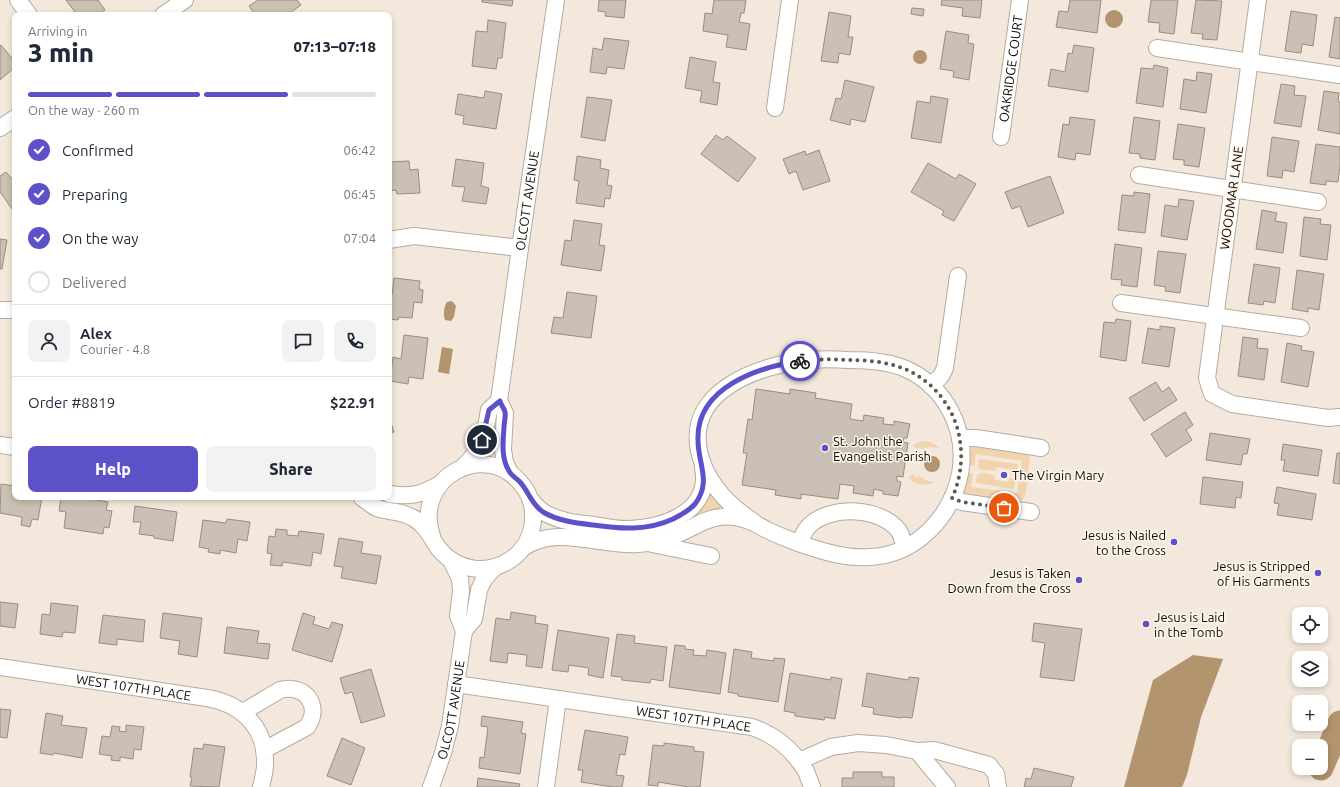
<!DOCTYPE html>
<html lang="en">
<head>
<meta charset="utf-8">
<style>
	body { margin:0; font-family:Ubuntu,sans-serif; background:#f2f2f3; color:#1f2937; height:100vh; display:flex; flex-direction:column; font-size:15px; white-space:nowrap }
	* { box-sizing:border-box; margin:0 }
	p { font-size:13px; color:#747a83 }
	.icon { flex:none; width:22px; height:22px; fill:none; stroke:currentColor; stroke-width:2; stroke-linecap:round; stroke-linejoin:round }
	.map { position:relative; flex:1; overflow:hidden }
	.details { position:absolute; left:12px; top:12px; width:380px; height:488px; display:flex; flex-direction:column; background:#fff; border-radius:8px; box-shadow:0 2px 6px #0003 }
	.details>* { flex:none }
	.tools { position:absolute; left:1292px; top:607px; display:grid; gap:8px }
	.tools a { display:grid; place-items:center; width:36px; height:36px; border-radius:8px; background:#fff; box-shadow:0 2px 6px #0003; font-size:20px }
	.pin { position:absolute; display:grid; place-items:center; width:34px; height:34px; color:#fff; margin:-17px; border:2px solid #fff; border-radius:50%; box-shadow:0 1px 4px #0007 }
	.courier { position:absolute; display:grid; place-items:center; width:40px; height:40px; margin:-20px; border:3px solid #5d51c9; border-radius:50%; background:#fff; color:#222; box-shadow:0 1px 5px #0007 }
	.summary em { font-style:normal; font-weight:800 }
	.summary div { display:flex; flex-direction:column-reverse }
	.summary { display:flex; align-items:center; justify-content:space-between; height:68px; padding:0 16px }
	h1 { font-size:26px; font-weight:800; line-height:30px }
	.bar { display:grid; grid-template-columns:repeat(4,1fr); gap:6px 4px; align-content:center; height:48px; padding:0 16px }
	.bar i { height:5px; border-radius:3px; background:#e0e1e3 }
	.bar .selected { background:#5d51c9 }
	.bar p { grid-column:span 4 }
	.line { display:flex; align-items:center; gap:10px; padding:0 16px; border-top:1px solid #e0e1e3 }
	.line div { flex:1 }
	.round { display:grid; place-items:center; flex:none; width:42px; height:42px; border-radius:8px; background:#f2f2f3 }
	ol { padding:0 16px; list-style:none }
	li { display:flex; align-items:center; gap:12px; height:44px }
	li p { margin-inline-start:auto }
	li .icon { padding:4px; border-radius:50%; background:#5d51c9; color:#fff; stroke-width:4 }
	li:last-child { color:#747a83 }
	li i { width:22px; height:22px; border:2px solid #e0e1e3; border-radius:50% }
	.primary-button { display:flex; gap:8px; margin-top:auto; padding:8px 16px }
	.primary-button a { flex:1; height:46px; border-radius:8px; background:#5d51c9; color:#fff; font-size:16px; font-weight:800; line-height:46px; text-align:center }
	.primary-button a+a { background:#f2f2f3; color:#1f2937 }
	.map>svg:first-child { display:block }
	.green { fill:#f1d3ae }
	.water { fill:#b2946f }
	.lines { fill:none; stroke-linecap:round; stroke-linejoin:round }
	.river { stroke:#b2946f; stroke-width:25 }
	.building { fill:#cac0b3; stroke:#978d81 }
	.minor-casing { stroke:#b5ab9f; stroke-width:18 }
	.minor { stroke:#fff; stroke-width:16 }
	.done { stroke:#5e5851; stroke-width:4; stroke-dasharray:0 7.2 }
	.route { stroke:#5d51c9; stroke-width:5 }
	.poi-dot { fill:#5d51c9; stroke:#fff6eb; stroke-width:1.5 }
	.labels { text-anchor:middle; stroke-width:3; stroke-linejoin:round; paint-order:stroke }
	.street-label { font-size:13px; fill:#0e0b07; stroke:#fff6eb }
	.poi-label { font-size:13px; fill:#0e0b07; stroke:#fff6eb; text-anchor:start }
</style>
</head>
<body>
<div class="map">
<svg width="1340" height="787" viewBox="0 0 1340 787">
	<rect width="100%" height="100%" fill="#f3e8db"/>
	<path class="green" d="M921 441 931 442 940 448 929 447 922 449 921 447 917 449 913 445Z
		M973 446 1028 455 1030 459 1028 474 1020 473 1022 461 976 454 974 466 967 465 968 449Z
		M979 459 1018 464 1016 475 1010 473V469L997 467 995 471 982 470 978 467Z
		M965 473 973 474 971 487 1017 493 1019 481 1027 482C1026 489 1027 499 1019 501L965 493 962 490Z
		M982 473 994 475 995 480 1008 482 1009 478H1016L1014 489 976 483 977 475Z
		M913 474 916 478 919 476 928 481 935 482C925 487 917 485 908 478Z
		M709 494H712L727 508 659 536 629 535 704 504Z"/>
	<path class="water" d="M1105 19a9 9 0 1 1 18 0a9 9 0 1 1-18 0Z
		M913 57a7 7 0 1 1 14 0a7 7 0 1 1-14 0Z
		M451 301 453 302 456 306 454 317 451 321 445 320C443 315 444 306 447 302Z
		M442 347 453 349 449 374 438 372Z
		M924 464a8 8 0 1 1 16 0a8 8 0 1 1-16 0Z
		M1193 655 1223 659 1201 717 1187 775 1182 787H1124L1153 680Z"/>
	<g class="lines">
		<path class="river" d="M1321 768 1340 723"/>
	</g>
	<path class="building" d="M66 0H98L105 10 98 15H77Z
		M258 0H297L301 5 287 15H255L249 6Z
		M482 0H513L512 6 482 2Z
		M599 0H626L624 18 605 16 606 12 598 11Z
		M714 0H746L744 13H741L739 22 750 24 746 50 726 47 728 35 703 31 705 13 712 14Z
		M942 0H982L980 18 962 16 963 8 941 5Z
		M1070 0H1101L1097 33 1056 27 1059 11 1068 12Z
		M1151 0H1178L1174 34 1159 32 1160 23 1148 22Z
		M1196 0 1222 1 1217 40 1202 39 1203 34 1191 33Z
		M912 8 924 9 923 16 911 14Z
		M1291 11 1317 15 1313 46 1302 44 1301 53 1285 51Z
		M829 12 851 16 848 37H853L850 55 839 53 838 63 821 61Z
		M1335 17 1340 18V59L1329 57Z
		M488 20 506 23 502 58H498L496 69 472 66 476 31 487 32Z
		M946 31 969 35 968 43 974 44 969 80 953 77 954 71 940 69Z
		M604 38 629 41 624 69 607 67 606 74 590 72 593 48 602 50Z
		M1 45 15 62V67L0 80V46Z
		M1074 45 1094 48 1088 92 1048 86 1051 69 1065 72 1068 53 1072 54Z
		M690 57 716 62 713 82 720 83 717 105 700 102 702 91 685 88Z
		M1154 65 1168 68 1163 107 1136 103 1141 68 1153 69Z
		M1197 72 1212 74 1206 113 1180 109 1184 79 1196 81Z
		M845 80 874 87 865 122 851 119 850 125 830 120 836 98 841 99Z
		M1281 84 1295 86 1294 95 1306 96 1301 127 1274 123Z
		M485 91 502 94 496 129 463 124 464 116 455 114 458 94 484 98Z
		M1324 91 1339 93 1338 101 1340 102V134L1318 130Z
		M931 96 948 99 941 143 911 138 917 101 930 103Z
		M587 97 612 100 605 141 581 137Z
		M1070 117 1095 120 1090 155 1076 153 1075 160 1058 157 1063 124 1069 125Z
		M1134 117 1160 121 1155 160 1140 158V154L1129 153Z
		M1178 124 1205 128 1199 167 1184 165V160L1173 159Z
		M716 135 723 140 727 136 756 158 738 182 701 154Z
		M1272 137 1299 141 1294 172 1283 170 1282 178 1267 176Z
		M1316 144 1340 147V166L1338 182 1326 181V185L1310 183Z
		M819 150 830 181 803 190 796 171 789 174 783 159 805 151 806 155Z
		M577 156 601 160 600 168 609 170 607 185 612 186 610 199 605 198 604 207 576 203 579 181 574 180Z
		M456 159 484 163 481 186 489 188 486 204 462 201 465 187 452 186Z
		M409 161 410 170 418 169 420 193 397 194 396 190 389 191V162Z
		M928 163 956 179 959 174 976 184 954 221 942 215 944 211 911 192Z
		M6 172 12 179 15 177V213L0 192V176Z
		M1050 176 1064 213 1028 227 1020 206 1012 209 1005 192Z
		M1134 192 1150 194 1145 233 1118 230 1122 195 1134 196Z
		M1179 199 1194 201 1187 240 1161 236 1165 205 1178 207Z
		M1262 210 1277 213 1275 221 1287 223 1283 253 1256 249Z
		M1304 217 1321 219 1320 224 1331 225 1327 260 1300 256Z
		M574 220 602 224 599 245 605 246 601 271 561 265 565 240 571 241Z
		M0 239 7 240 2 269H0Z
		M1115 244 1142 248 1137 287 1121 285 1122 280 1111 279Z
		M1158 251 1186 254 1180 293 1165 291 1166 287 1154 285Z
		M1254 264 1280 268 1275 303 1264 301 1263 305 1248 303Z
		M1297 270 1324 274 1319 310 1308 308V312L1292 309Z
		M394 278 420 281 419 289 423 290 422 303 414 302 412 318 399 317 398 320 389 319V295H392Z
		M567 292 597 296 591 338 551 333 554 317 563 318Z
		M1116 319 1131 321 1126 361 1100 357 1104 322 1115 323Z
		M1160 326 1175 328 1169 367 1142 363 1148 328 1160 330Z
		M404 335 428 338 423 379 409 377 408 384 390 381 393 357 401 359Z
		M1243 337 1258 339 1257 348 1268 349 1264 380 1238 376Z
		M1287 343 1302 346 1301 350 1314 352 1308 387 1281 382Z
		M1156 382 1162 392 1169 387 1177 400 1144 421 1129 398Z
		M756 389 790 394V389L816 393 815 398 852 404 850 419 863 421 864 415 884 418 883 424 894 425V421L910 424 907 438H904L903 442 908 443 903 477 897 476V481L901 482 898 496 883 494V491L874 489 873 496 853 493 854 486 840 484 838 499 801 494V499L775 495 776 490 742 485 747 453H743L748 419 752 420Z
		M1185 412 1193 425 1186 430 1192 440 1166 457 1151 434Z
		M389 417 394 432 389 433Z
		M1210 433 1250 439 1247 454H1243L1241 465 1206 460Z
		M1283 444 1322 450 1318 476 1283 471 1285 460H1281Z
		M1337 453H1340V484L1333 483Z
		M1203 477 1243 482 1241 498 1236 497 1235 508 1200 504Z
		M1 484 15 486V497H42L38 520 32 519 30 527 21 525 22 517 0 513Z
		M1277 487 1316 494 1312 520 1277 515 1279 504 1274 503Z
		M61 497H79L108 502 106 510 112 511 109 528 104 527 103 534 64 528 66 512 59 511Z
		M135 506 177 512 173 541 154 538V536L139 534 141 522H133Z
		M227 519 250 522 247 541 238 539 236 553 220 550V554L208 552 209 549 199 547 203 520 226 523Z
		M276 529 287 530V535L298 536 299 531 324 534 321 554 313 552 311 566 283 562 282 566 270 565 272 554 267 553 269 536 275 537Z
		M339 538 363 542 361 553 381 556 376 584 341 578 343 567 334 566Z
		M0 602 18 604 15 628 0 626Z
		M51 603 78 606 75 633 63 632 62 637 40 634 42 614 50 615Z
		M511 612 536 616 535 623 548 625 542 668 526 666 527 655 508 653 507 663 490 661 496 618 510 620Z
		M163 613 202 618 197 657 178 654 180 641 160 638Z
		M303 613 315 617 313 624 329 629 332 622 343 625 332 662 292 650Z
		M103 615 145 620 143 642 117 639V645L99 643Z
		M1034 623 1082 629 1074 681 1040 677 1045 643 1032 641Z
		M227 627 259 631 257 643 270 644 268 659 224 653Z
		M558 630 609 638 603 678 588 675 589 668 569 665 568 672 552 670Z
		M617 634 635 636 634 643 667 647 663 681 651 679 650 683 622 680V677L611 676Z
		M675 645 685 646V649L694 650 693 655 706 656 707 650 726 653 720 694 669 687Z
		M734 649 752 652 751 658 774 661V658L785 659 778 702 738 696V694L728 692Z
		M371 669 385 716 361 723 352 692 345 694 340 678Z
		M790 673 831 680V677L842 679 835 719 825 717 824 720 795 716V713L784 711Z
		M867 673 908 680 909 677 919 678 912 718 902 717 901 718 873 714 874 708 862 706Z
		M0 709 11 710 7 738 0 737Z
		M46 713 63 716 61 725 87 728 82 758 54 753 53 755 40 753Z
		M482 716 523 722 521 733 526 734 520 774 479 768 480 757 484 758 488 727 481 726Z
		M126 725 144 727 141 750 134 749 133 759 120 757V761L111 760 112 756 99 754 102 736 110 737 112 726 120 727 119 731 126 732Z
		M585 730 628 737 625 755 620 754 616 775 624 776 622 787H612L581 782 583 770H578Z
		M342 738 365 748 351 785 327 776Z
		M664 743 694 747V751L704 752 700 787H689L658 782V786L648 785 653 745 664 746Z
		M204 744 225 747 219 787 190 786 192 777H190L194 748 203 749Z
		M1034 768 1074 777 1071 787H1024L1026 778 1031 779Z
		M853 772H882V777H894V787H842V778H853Z
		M478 778 520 784 519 787H477Z"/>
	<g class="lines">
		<defs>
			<g id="minor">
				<path d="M18 0 29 15"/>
				<path d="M1258 0 1207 378 1212 394 1232 404 1328 418 1340 417"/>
				<path d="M163 15 185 0"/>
				<path d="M1157 48 1339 75"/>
				<path d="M775 108 790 0"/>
				<path d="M0 128 15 118"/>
				<path id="s1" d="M1001 137 1020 0"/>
				<path d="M1139 175 1318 202"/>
				<path d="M389 240 414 236 520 248"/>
				<path d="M1121 303 1301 328"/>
				<path d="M0 310H15"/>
				<path d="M931 386 941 376 945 368 958 276"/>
				<path d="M960 439 965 438H976L1041 448"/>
				<path d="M0 445 15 447"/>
				<path d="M463 467C482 449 485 435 489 410L499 401"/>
				<path id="s2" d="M510 473 505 462 503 450 505 413 499 401 520 248 556 0"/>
				<path d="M389 494C410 497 420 495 438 485"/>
				<path d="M362 498C367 501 372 506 377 508 381 510 386 510 389 511 398 512 407 514 415 519 428 528 431 538 439 549 457 571 487 575 510 560 524 551 532 536 533 520 534 508 530 495 523 486 486 437 412 478 432 536"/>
				<path d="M952 498 962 502 1031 512"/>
				<path d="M531 500C536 506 540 511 547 514 562 522 578 523 595 525 606 527 617 529 628 529 663 528 712 512 703 468"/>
				<path d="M799 543C802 537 805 529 810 525 831 505 881 507 899 531 902 536 903 542 905 548"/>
				<path d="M652 544 711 556"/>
				<path d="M523 548C557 524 600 547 638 544 651 543 664 541 676 535 698 526 709 514 735 517 748 519 756 524 767 530 777 535 788 539 798 543 821 551 846 559 870 557 916 555 951 517 960 474 968 431 946 387 906 369 888 361 867 360 848 360 832 359 815 359 799 361 754 368 687 392 699 451 706 483 728 505 754 522"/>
				<path d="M464 631 474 619 479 590 484 579 495 567"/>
				<path id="s3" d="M0 667 207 698C239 703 264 725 265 759 266 769 263 778 261 787"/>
				<path id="s4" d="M456 684 752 727C772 734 786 744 799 761L831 747 858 743 886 745 917 751 934 750 989 765 996 774 998 787"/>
				<path d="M243 712 280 690C305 683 322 706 307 727L264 750"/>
				<path d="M917 751 947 787"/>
				<path d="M799 761 806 771 812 787"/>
				<path id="s5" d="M431 787 443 753 450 726 464 631 458 616 461 591 460 579 451 560"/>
				<path d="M546 787 558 699"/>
			</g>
		</defs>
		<use href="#minor" class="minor-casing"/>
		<use href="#minor" class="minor"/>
	</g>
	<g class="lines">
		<path class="done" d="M800 361C817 359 833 359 849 360 862 360 876 361 889 364 921 371 947 395 957 427 964 451 962 476 952 498L962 502 1004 508"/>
		<path class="route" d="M482 440 489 410 500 401C501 405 504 408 505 412 506 416 504 423 504 427 503 442 501 458 509 471 511 475 516 478 520 482 529 492 531 504 543 512 558 521 576 523 593 525 621 529 647 531 673 519 681 515 689 511 695 504 712 481 698 465 698 440 696 387 759 367 800 361"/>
	</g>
	<g class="poi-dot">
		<circle cx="825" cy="448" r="4"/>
		<circle cx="1004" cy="475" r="4"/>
		<circle cx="1174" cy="542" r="4"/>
		<circle cx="1318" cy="573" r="4"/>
		<circle cx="1079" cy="580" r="4"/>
		<circle cx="1146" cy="624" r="4"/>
	</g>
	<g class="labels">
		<g class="street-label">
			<text dy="5" stroke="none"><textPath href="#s1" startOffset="69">OAKRIDGE COURT</textPath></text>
			<text transform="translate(1231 198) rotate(-82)" y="5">WOODMAR LANE</text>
			<text dy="5" stroke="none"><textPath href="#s2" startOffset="277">OLCOTT AVENUE</textPath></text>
			<text dy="5" stroke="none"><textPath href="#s3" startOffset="135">WEST 107TH PLACE</textPath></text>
			<text dy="5" stroke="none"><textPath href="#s5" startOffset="80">OLCOTT AVENUE</textPath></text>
			<text dy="5" stroke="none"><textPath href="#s4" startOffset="240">WEST 107TH PLACE</textPath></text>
		</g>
		<g class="poi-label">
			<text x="833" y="446">St. John the<tspan x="833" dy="15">Evangelist Parish</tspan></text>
			<text x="1012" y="480">The Virgin Mary</text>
			<text x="1166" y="540" text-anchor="end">Jesus is Nailed<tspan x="1166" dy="15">to the Cross</tspan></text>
			<text x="1310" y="571" text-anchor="end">Jesus is Stripped<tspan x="1310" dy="15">of His Garments</tspan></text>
			<text x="1071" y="578" text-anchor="end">Jesus is Taken<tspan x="1071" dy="15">Down from the Cross</tspan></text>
			<text x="1154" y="622">Jesus is Laid<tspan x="1154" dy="15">in the Tomb</tspan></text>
		</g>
	</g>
</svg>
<div class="tools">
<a><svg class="icon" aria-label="locate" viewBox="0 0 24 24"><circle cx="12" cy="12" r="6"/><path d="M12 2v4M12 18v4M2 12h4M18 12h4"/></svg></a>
<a><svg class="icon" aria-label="layers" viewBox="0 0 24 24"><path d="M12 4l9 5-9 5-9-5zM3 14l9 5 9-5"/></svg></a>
<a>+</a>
<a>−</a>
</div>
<div class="pin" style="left:1004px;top:508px;background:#ea580c"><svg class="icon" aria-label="bag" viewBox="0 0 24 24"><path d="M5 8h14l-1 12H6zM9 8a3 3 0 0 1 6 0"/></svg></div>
<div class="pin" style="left:482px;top:440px;background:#1f2937"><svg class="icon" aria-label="home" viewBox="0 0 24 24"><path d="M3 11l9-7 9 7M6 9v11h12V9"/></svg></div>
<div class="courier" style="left:800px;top:361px"><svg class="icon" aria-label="bike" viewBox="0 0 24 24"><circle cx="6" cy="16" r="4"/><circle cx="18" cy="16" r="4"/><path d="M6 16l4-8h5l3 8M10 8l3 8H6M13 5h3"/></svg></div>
<section class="details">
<div class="summary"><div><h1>3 min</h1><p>Arriving in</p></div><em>07:13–07:18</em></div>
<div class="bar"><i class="selected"></i><i class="selected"></i><i class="selected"></i><i></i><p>On the way · 260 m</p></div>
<ol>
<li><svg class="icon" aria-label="check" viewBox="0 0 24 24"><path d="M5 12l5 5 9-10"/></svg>Confirmed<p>06:42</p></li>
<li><svg class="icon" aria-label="check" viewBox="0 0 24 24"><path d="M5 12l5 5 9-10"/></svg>Preparing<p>06:45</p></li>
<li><svg class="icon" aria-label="check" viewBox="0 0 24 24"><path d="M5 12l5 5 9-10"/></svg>On the way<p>07:04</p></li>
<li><i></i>Delivered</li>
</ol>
<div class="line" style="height:72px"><a class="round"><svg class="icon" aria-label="person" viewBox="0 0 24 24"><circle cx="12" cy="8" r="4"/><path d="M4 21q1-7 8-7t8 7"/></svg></a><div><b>Alex</b><p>Courier · 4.8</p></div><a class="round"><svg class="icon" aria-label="chat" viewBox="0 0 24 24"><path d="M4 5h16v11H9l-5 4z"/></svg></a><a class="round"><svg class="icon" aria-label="phone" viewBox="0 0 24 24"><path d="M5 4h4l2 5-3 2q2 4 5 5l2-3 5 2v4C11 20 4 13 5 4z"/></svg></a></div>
<div class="line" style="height:52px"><div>Order #8819</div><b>$22.91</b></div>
<div class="primary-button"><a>Help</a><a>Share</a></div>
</section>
</div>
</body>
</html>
